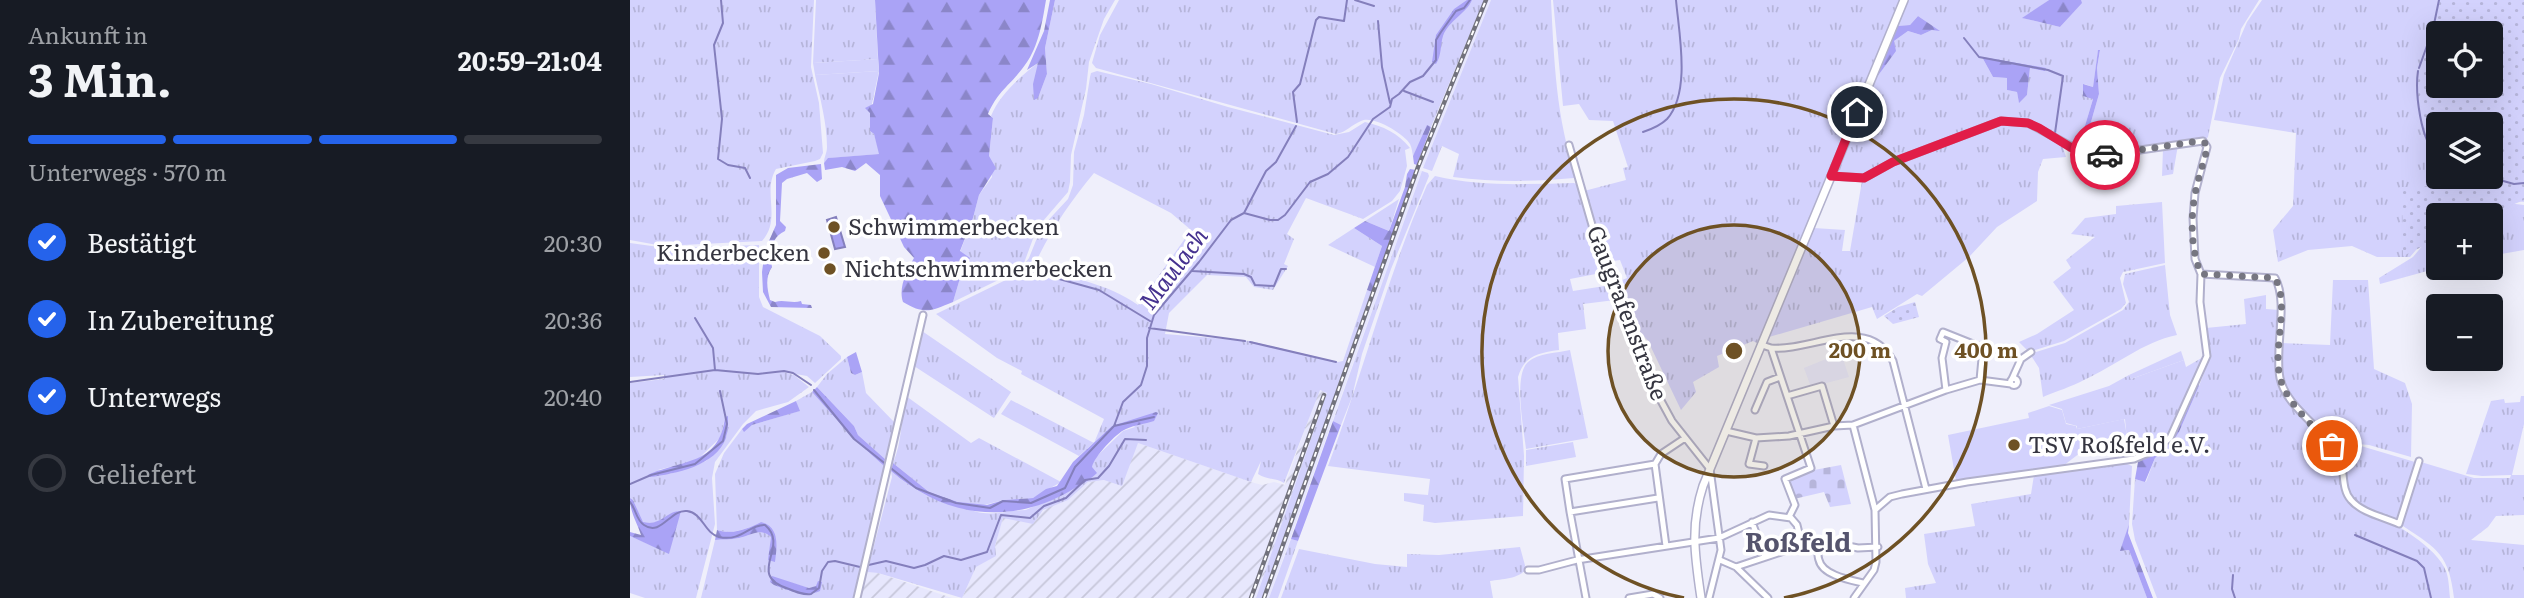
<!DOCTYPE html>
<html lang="de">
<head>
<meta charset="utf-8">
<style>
	body { margin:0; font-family:Literata,serif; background:#20242c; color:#f1f3f6; height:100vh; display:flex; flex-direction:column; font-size:26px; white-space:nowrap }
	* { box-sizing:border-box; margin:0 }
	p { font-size:23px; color:#9ea1a6 }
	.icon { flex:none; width:38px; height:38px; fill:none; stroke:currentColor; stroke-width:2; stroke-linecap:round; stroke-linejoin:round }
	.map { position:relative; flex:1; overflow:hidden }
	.details { display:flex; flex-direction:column; background:#171b24; width:630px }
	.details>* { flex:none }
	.tools { position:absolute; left:1796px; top:21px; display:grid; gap:14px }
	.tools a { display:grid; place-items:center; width:77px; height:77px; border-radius:7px; background:#171b24; box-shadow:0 7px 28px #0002; font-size:35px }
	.pin { position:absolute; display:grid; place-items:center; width:60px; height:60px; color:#fff; margin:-30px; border:4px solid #fff; border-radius:50%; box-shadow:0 2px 7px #0007 }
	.courier { position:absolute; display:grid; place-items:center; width:70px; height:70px; margin:-35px; border:5px solid #e11d48; border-radius:50%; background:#fff; color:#222; box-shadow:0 2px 9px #0007 }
	.summary em { font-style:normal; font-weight:700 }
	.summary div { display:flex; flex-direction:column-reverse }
	.summary { display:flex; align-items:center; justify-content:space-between; height:119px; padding:0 28px }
	h1 { font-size:46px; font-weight:700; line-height:52px }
	.bar { display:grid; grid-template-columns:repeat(4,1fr); gap:10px 7px; align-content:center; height:84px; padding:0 28px }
	.bar i { height:9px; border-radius:5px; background:#363941 }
	.bar .selected { background:#2563eb }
	.bar p { grid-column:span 4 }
	ol { padding:0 28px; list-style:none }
	li { display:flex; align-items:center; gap:21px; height:77px }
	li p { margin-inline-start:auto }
	li .icon { padding:7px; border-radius:50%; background:#2563eb; color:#fff; stroke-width:4 }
	li:last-child { color:#9ea1a6 }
	li i { width:38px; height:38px; border:4px solid #363941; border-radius:50% }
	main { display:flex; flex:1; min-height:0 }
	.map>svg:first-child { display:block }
	.built { fill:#e7e7fd }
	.industrial { fill:url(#industrial-furrows) }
	.grass { fill:url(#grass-tufts); fill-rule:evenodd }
	.forest { fill:url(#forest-firs) }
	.cemetery { fill:url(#cemetery-stones) }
	.park { fill:url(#park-dots); fill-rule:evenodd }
	.garden { fill:#d3d2fd }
	.water { fill:#a69ff1; stroke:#847fbc; stroke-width:2 }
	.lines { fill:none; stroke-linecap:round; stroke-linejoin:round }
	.stream { stroke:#847fbc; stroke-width:2 }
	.minor-casing { stroke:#b1b0cc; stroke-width:9 }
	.secondary-casing { stroke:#b1b0cc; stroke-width:10 }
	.minor { stroke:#fff; stroke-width:5 }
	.secondary { stroke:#fff; stroke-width:7 }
	.rail-casing { stroke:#72727d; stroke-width:4.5 }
	.rail { stroke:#fff; stroke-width:2; stroke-dasharray:5; stroke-linecap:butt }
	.done { stroke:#767681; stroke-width:7; stroke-dasharray:0 12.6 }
	.route { stroke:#e11d48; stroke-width:9 }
	.ring { fill:none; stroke:#6e5124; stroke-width:3.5 }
	.poi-dot { fill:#6e5124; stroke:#fff; stroke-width:2.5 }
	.labels { text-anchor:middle; stroke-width:7; stroke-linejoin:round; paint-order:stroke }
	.poi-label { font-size:23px; fill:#353540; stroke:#fff; text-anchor:start }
	.street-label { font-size:23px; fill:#353540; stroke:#fff }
	.water-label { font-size:24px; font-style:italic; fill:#45318f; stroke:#fff }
	.quarter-label { font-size:26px; font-weight:bold; fill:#55546d; stroke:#fff }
	.centre { fill:#6e5124; stroke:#fff; stroke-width:3.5 }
	.ring-label { font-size:21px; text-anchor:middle; font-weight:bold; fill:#6e5124; stroke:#fff; stroke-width:7; stroke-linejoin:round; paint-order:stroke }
</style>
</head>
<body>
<main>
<section class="details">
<div class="summary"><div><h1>3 Min.</h1><p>Ankunft in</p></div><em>20:59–21:04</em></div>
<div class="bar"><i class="selected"></i><i class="selected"></i><i class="selected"></i><i></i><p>Unterwegs · 570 m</p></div>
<ol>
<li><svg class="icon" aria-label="check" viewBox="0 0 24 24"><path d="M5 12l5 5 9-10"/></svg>Bestätigt<p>20:30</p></li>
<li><svg class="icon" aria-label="check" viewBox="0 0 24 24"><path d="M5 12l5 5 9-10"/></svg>In Zubereitung<p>20:36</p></li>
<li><svg class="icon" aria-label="check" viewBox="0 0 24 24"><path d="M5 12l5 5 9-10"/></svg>Unterwegs<p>20:40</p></li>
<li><i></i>Geliefert</li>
</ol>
</section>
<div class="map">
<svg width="1894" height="598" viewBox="0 0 1894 598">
	<defs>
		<pattern id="industrial-furrows" width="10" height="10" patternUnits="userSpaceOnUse" patternTransform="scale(1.75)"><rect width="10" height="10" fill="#e7e7fd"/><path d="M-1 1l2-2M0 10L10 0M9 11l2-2" fill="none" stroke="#c7c7da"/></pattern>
		<pattern id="grass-tufts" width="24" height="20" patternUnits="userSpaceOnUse" patternTransform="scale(1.75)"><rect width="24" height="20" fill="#d3d2fd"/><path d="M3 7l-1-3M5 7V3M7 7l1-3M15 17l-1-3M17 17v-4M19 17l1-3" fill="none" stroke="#b6b5da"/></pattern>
		<pattern id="forest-firs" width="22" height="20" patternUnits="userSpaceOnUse" patternTransform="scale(1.75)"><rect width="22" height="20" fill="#aaa3f6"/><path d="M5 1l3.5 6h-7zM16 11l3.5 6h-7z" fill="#8b86c9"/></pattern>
		<pattern id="cemetery-stones" width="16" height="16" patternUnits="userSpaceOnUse" patternTransform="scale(1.75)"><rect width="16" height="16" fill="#d3d2fd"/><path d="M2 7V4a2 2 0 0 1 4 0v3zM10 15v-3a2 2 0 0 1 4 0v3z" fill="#b6b5da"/></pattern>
		<pattern id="park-dots" width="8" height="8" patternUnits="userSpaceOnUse" patternTransform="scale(1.75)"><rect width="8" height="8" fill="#d3d2fd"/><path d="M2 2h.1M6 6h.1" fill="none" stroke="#b6b5da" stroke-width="1.8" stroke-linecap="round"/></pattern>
	</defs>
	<rect width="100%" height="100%" fill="#efeffb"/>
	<path class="built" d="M854 0H861L794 166 788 164Z
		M786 170 792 171 639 598H632Z
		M1211 353 1219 377 1181 387 1174 368Z"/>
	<path class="industrial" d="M689 390 698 393 626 598H332L346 567 365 556V546L373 518 406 517 422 504 438 500 458 482 474 480 508 443 621 482 632 485 644 482 655 485Z
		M237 572 248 573 322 598H231Z"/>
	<path class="grass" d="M0 0H184L181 67 189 103 193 153 190 159 185 161 146 169C132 192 152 219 132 241L33 246 0 240Z
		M186 0H245L248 59 183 63Z
		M425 0H485L474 19 459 62 456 89 441 155 440 182 438 192 407 228 394 263 389 270 323 302 333 268 339 258 330 252 343 218 349 195 362 177 359 156 363 118 361 116C370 94 391 76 409 62L408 98 417 74 415 48Z
		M489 0H854L801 127 798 126 783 156C782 152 782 148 780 144 774 134 743 115 731 121 721 125 717 132 706 134L466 68 462 63 470 35Z
		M861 0H921C924 58 926 120 946 175L944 178C903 182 863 182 823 177L829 154 812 146 802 171 793 168Z
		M923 0H1270L1129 344 1123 341 1087 356 1089 367 1063 382 1066 392 1051 410 1018 341 1013 335 1005 337 983 284 997 278 990 260 976 262 954 191 996 180 993 168 998 167 983 121 959 120 949 104 933 106Z
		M1279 0H1419L1393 18 1430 27 1451 3V0H1629L1611 29 1609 39 1590 78 1578 137 1575 140 1481 152 1453 150 1469 94 1467 68 1470 51H1468L1463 87 1454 84 1463 99 1448 149C1421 133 1396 118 1364 120L1268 158 1237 175 1212 176 1207 174 1247 77 1265 51 1264 41 1278 31 1291 35 1302 30H1308L1288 16 1280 25 1267 26ZM1352 57 1414 71 1400 68 1397 95 1389 102 1387 92 1377 90V78L1363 77Z
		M1632 0H1894V202L1872 199 1808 215V224L1780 257H1747L1722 246 1678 250 1648 262 1643 230 1663 206 1666 133 1584 120 1594 75 1617 22ZM1808 33H1860V86H1808ZM1808 124H1860V177H1808Z
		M249 71 240 113V131L244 134 250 154 199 158 194 163C194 157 197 153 197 147 197 123 190 98 185 75Z
		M467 71 521 84 598 107 704 135 719 132 735 122C753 126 768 133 780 148L775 150 777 166 770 191 762 201 733 219 676 198 657 234 664 239 654 264 658 266 643 290 624 287 616 277 577 275 539 313 535 334 620 341 708 362 713 361 737 290 742 292 632 598H626L697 393 690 390 654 483C647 478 637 480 628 474L631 461 621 482 508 443 492 486 474 480 458 482 438 500 413 510 403 524 373 518 365 546 366 556 346 567 332 598 248 573 237 572 262 477 261 471C284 491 307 503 337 509 343 510 348 513 353 513 368 515 381 510 396 510L459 480 463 460 493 431 505 427 499 421 482 426 449 456 371 414 381 400 464 443 474 419 391 374 392 371 367 358 306 314 386 275 399 258 411 228 438 199 443 185 444 152 454 115 460 77 461 73ZM464 173 541 213 561 230 508 305C477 283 440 278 404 266 420 231 440 202 464 173Z
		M1372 123 1398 125 1432 144 1436 157 1413 159 1408 172 1407 201 1367 227 1339 257 1292 296 1287 294 1247 319 1242 307 1139 337 1184 228 1215 230 1212 251H1220L1232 181 1269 162Z
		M1548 145 1543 174 1532 176 1533 149Z
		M792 171 798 173 799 176 761 269 732 354 722 397 711 425 703 421Z
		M805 176C851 187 897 184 944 183L948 185 976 272 940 279 943 291 981 285 985 300 953 304 956 329 928 333 929 350C908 353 894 356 888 377L894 456 893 516 805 523 793 521 794 505 774 501V493L798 495 800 479 698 466C733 373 757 277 797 185Z
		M769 199 759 231 735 221Z
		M1532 202 1535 263 1493 272 1490 278 1496 303 1491 309 1434 341 1399 352 1389 342 1407 334 1444 310 1423 282 1441 268 1436 260 1465 237 1441 234 1455 218 1486 214V206Z
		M1877 203 1894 205V250L1860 256V215H1818Z
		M1808 227V268L1750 284 1749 278 1783 257Z
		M724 228 752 246 745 267 698 245Z
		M0 243 36 248 129 245V297L133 307 190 336 211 356V359L185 383 177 376 154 372 164 375 179 387 158 402 126 411 113 424 85 462 82 478 85 524 66 598H15L0 593V536L39 553 43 534 36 518 28 522 13 523 3 500 0 498V383L34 379V375L0 377ZM95 418 97 435 93 444 76 461 40 474 28 470 67 460 90 438Z
		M1535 265 1540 315 1547 335C1513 342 1485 366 1454 380 1441 387 1427 391 1413 397L1409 368 1400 354 1435 343 1493 310 1499 302 1493 284 1495 274Z
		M1703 280H1738L1744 369 1775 383 1782 404 1781 457 1739 445 1716 443 1697 438 1669 407 1657 389 1653 379 1651 343 1700 345Z
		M1636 295V309L1649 310 1648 370 1658 397 1708 457 1717 498C1744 512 1805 542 1816 571 1819 579 1819 589 1820 598H1527L1505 540 1502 524 1505 479 1516 482 1525 458 1539 448 1549 432 1569 386 1579 360 1576 328 1616 324 1614 299Z
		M292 331 381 392 364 418 284 366Z
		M940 350 958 438 896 449C894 430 883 375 898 362 908 353 927 353 940 350Z
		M1575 356 1542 434 1529 446 1499 459 1495 419 1447 429V426L1436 423 1432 409 1419 405 1479 386 1499 375 1501 379 1554 360 1556 367Z
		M217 357 221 373 225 375 232 372 236 393 265 423 255 459 228 435 224 426 187 387 197 374Z
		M182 392 224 439 254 466 223 598H71L85 540C93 539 101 540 109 538 121 536 130 527 141 537L139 560 146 538 131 522C117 529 102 535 87 530L85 474 94 453 112 429 114 431 122 425 169 411 166 401ZM141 577 179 588 187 586 175 595Z
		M276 396 341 443 349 438 431 482 403 498 374 500 350 506 328 502 299 492 263 463C272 442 271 419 276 396Z
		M1891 396H1894V424L1882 475H1894V515L1866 516 1858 527 1841 540 1894 545V598H1824C1819 555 1808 549 1773 526L1772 520 1791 462 1844 478H1880L1881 475 1852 476 1836 474 1861 401 1874 399 1875 403 1890 402Z
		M943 442 946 457 896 466V450Z
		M1705 444 1731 446 1785 462 1768 522 1735 508 1722 499Z
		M1495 463 1502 466 1499 524 1491 551 1499 550 1517 598H1276L1275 588 1306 583 1298 564 1294 534 1345 526 1341 504 1401 494 1404 475Z
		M661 539 668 541 648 598H639Z
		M890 547 896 569C889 579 872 579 860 581L863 598H651L669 549 745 564 777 567V554L809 555Z"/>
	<path class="forest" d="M245 0H416C412 24 408 50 392 69 378 87 368 91 358 114L363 118 359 156 366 168 349 195 343 218 330 251 340 258 333 268 323 302C301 311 295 315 273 302 268 288 277 270 284 258L274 247 250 196V175L236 163 225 171 212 167 195 170 194 163 198 158 249 154 244 134 240 131V113L235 108 243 104 249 73Z
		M420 0H425L415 48 417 74 408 98 404 100 403 84 408 63 397 70 414 31Z
		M837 0H842C836 14 819 20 813 36 810 45 812 55 806 64L802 62 806 35 824 9Z
		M1419 0H1451L1452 3 1430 27 1392 18Z
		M1288 16 1310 31 1302 30 1291 35 1278 31 1264 41 1266 51 1247 77 1267 26 1280 25Z
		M1468 50H1470L1467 68 1469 94 1453 150 1448 149 1463 99 1453 96V84L1463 87Z
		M1352 57 1416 68 1415 71 1400 68 1397 95 1389 103 1387 92 1377 90V78L1363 77Z
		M797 125 801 127 787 165 784 164 783 156Z
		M191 164 192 179 187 182 177 173 157 179 152 183 150 221 156 227 155 231C141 237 139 254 142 267 135 277 137 288 140 300L145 302C154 299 162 304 171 301L172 304 181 305 182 308 141 307 133 292 132 272 135 250 146 225V175L158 168Z
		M780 169 786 170 742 292 737 290 752 246 724 228 735 221 759 231 775 187 777 174Z
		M226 352 232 372 225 375 221 373 217 357Z
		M1568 383 1569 386 1549 432 1539 448 1525 458 1515 482 1505 479 1508 462C1550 442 1551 422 1568 383Z
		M187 387 224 426 228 435 255 459 254 466 224 439 182 392Z
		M166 401 170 411 122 425 114 432 112 429 117 424Z
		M526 412 528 413 524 421C515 424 504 425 496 429 486 433 464 457 462 467L467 473C459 481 450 485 440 491 379 526 314 517 261 471L263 463 299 492 328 502 357 505 374 500 403 498 416 489 427 486 443 462 482 426Z
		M98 416C98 423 98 431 96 438 86 466 45 474 20 477L18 475C52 459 89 466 95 417Z
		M703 421 711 425 668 541 661 539Z
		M0 498 3 500 13 522C33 526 35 511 51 511L39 554 0 536V532L11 535C7 522 0 513 0 498Z
		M131 522C150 527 147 546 145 562L138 560 141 537C130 527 121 536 109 538 101 540 93 539 85 540L87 530C103 535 117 529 131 522Z
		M1499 524 1498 533 1523 598H1517L1499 550 1490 551Z
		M142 576 179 588 186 586 188 581 192 582 190 591C175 598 159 590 144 585L140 582Z"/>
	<path class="cemetery" d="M1211 465 1221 504 1200 507 1194 492 1164 499 1157 480 1184 470Z"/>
	<path class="park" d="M1810 0H1894V200L1858 215H1808V239L1773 256 1772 187H1793L1803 184 1808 155V177H1860V124H1808V153L1801 145 1789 103 1788 82 1792 62 1806 22ZM1808 33H1860V86H1808Z
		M1285 302 1289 317 1263 324 1254 316 1268 307Z"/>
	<path class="garden" d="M248 59 249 71 185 75 183 63Z
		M1551 351 1554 360 1501 379 1499 375Z
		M1419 406 1432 410 1436 424 1446 426 1447 429 1494 419 1498 442 1473 446V450L1450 453 1429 469 1326 481 1318 435 1399 418 1398 413Z"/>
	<path class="water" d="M206 217 215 247 205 249 197 220Z"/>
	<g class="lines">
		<path class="stream" d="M91 0 93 23 84 45 92 119 88 159 98 165 115 168 120 178
			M725 0 744 6
			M748 21 752 67 760 103
			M1334 38 1349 57 1418 70 1433 76 1425 133
			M1789 68 1803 29 1809 0
			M1788 71C1785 91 1790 143 1808 155
			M774 91 803 102
			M667 122 663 92 670 84 686 20 689 17 714 21 717 0
			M1013 132C1022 129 1030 126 1037 119 1061 92 1049 34 1046 0
			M1859 177 1884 184 1894 183
			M614 213 636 171 646 162 666 126
			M393 269 469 290 520 321
			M562 271 614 274 621 277 625 285 644 286 651 269H656
			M65 318 83 348 85 370
			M519 328 615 341
			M620 342 706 362
			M0 382 85 370 128 374 154 371 163 373 181 385
			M184 390 224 439 286 488 326 503 360 508 373 501 401 503 435 488 445 467 484 426 493 402 511 385 517 366V338L524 315 569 262 601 220 614 213 640 220H648L655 215 680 182 698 174 718 157 743 119 760 107 762 99 769 94 780 82 793 76 806 60V40L811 32 826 11 834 8 840 0
			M484 426 524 417
			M0 484 21 475 65 464 93 441 97 424 90 391
			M0 502C6 509 6 520 14 525 31 537 40 509 57 511 73 513 74 533 89 537 112 542 119 524 135 525 161 547 114 575 159 589 166 592 173 595 181 594L189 588 192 571 198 562 205 561 230 567 256 561 284 568 295 565 314 556 331 560 357 552 371 515 400 518 414 506 436 498 455 480 468 478 479 466 495 439 516 440
			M1725 535 1787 561 1794 568 1801 598
			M1603 575 1602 589 1605 598"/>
		<defs>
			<path id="minor" d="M939 145 964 232 1017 375 1042 421 1080 469 1091 550 1079 598
				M1201 176 1234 178 1263 162 1371 121 1398 123 1452 152 1475 155 1573 141 1577 147 1565 193 1563 218 1565 259 1571 274 1570 302 1577 356 1540 438 1523 451 1504 459 1337 482 1272 494 1260 497 1245 510 1246 562 1244 570 1224 598
				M1571 274 1645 278C1659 302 1644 349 1650 378 1656 408 1695 429 1708 454 1716 468 1710 488 1721 500 1732 513 1754 517 1769 524L1789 461
				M1132 345 1141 348 1181 468 1155 479 1165 505 1159 517
				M1141 348C1181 352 1237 313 1263 361L1296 489
				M1380.5 382a3.5 3.5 0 1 1 7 0a3.5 3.5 0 1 1-7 0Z
				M1382 379 1391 359 1401 352
				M1316 390 1312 358 1316 342 1310 339 1313 332 1353 348 1350 380
				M1157 396 1192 386 1204 426
				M1125 410 1137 382 1150 377
				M1223 425 1245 510
				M1096 431 1126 438 1159 436 1204 426 1223 425 1316 390 1350 380 1381 384
				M1126 438 1119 464 1134 466
				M940 512 935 479 1025 464
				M1122 522 1135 557
				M1188 543C1188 548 1187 555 1189 560 1192 575 1220 580 1233 583
				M1036 546 1025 464 1031 454 1055 438
				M1090 560 1106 567 1138 598
				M1106 567 1172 545 1177 546 1193 541 1228 548 1248 547
				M898 570H909L947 560 1089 538 1139 515 1161 518 1167 525 1172 545
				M227 598 293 315
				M956 598 940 512 1028 498
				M999 598 1023 594 1030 598"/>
			<path id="secondary" d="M1071 598C1065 557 1060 526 1073 486L1274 0"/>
		</defs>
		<use href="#minor" class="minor-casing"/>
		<use href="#secondary" class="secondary-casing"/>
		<use href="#minor" class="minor"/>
		<use href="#secondary" class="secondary"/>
		<defs>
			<path id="rail" d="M621 598 694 395
				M634 598 788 167 856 0"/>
		</defs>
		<use href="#rail" class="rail-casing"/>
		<use href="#rail" class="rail"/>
	</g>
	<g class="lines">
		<path class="done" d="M1475 155 1563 142 1576 143 1577 147C1575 160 1570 172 1567 185 1560 213 1560 248 1571 274L1645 278C1661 306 1641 350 1651 381 1658 404 1686 429 1702 446"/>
		<path class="route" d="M1227 112 1201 176 1234 178 1263 162 1371 121 1398 123 1409 128 1440 147 1452 152 1475 155"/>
	</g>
	<circle cx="1104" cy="351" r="126" fill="#6e5124" fill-opacity=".12"/>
	<g class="ring">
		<circle cx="1104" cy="351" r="126"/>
		<path d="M1054 598A252 252 0 1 1 1154 598"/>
	</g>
	<g class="poi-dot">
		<circle cx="204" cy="227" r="7"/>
		<circle cx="194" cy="253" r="7"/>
		<circle cx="200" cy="269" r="7"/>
		<circle cx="1384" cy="445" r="7"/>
	</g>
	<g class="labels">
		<g class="poi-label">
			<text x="218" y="235">Schwimmerbecken</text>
			<text x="180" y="261" text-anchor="end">Kinderbecken</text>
			<text x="214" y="277">Nichtschwimmerbecken</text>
			<text x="1398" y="453">TSV Roßfeld e.V.</text>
		</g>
		<g class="street-label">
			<text transform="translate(997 313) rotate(69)" y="8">Gaugrafenstraße</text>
		</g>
		<g class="water-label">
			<text transform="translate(544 269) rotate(-53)" y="8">Maulach</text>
		</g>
		<g class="quarter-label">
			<text x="1168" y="552">Roßfeld</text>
		</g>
	</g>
	<circle cx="1104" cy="351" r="10" class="centre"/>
	<g class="ring-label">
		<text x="1230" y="358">200 m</text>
		<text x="1356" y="358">400 m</text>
	</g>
</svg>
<div class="tools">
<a><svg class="icon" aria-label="locate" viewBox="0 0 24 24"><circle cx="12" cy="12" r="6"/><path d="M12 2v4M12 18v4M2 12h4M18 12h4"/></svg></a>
<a><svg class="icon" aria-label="layers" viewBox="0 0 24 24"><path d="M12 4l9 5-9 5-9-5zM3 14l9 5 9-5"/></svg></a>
<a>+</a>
<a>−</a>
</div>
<div class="pin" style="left:1702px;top:446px;background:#ea580c"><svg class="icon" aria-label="bag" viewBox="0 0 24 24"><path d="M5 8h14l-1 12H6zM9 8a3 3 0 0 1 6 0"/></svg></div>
<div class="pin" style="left:1227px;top:112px;background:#1f2937"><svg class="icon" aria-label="home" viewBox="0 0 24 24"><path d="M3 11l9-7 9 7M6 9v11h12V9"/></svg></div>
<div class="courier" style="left:1475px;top:155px"><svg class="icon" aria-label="car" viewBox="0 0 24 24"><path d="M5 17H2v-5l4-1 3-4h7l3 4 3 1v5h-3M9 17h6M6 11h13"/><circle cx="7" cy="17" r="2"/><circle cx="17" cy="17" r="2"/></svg></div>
</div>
</main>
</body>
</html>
